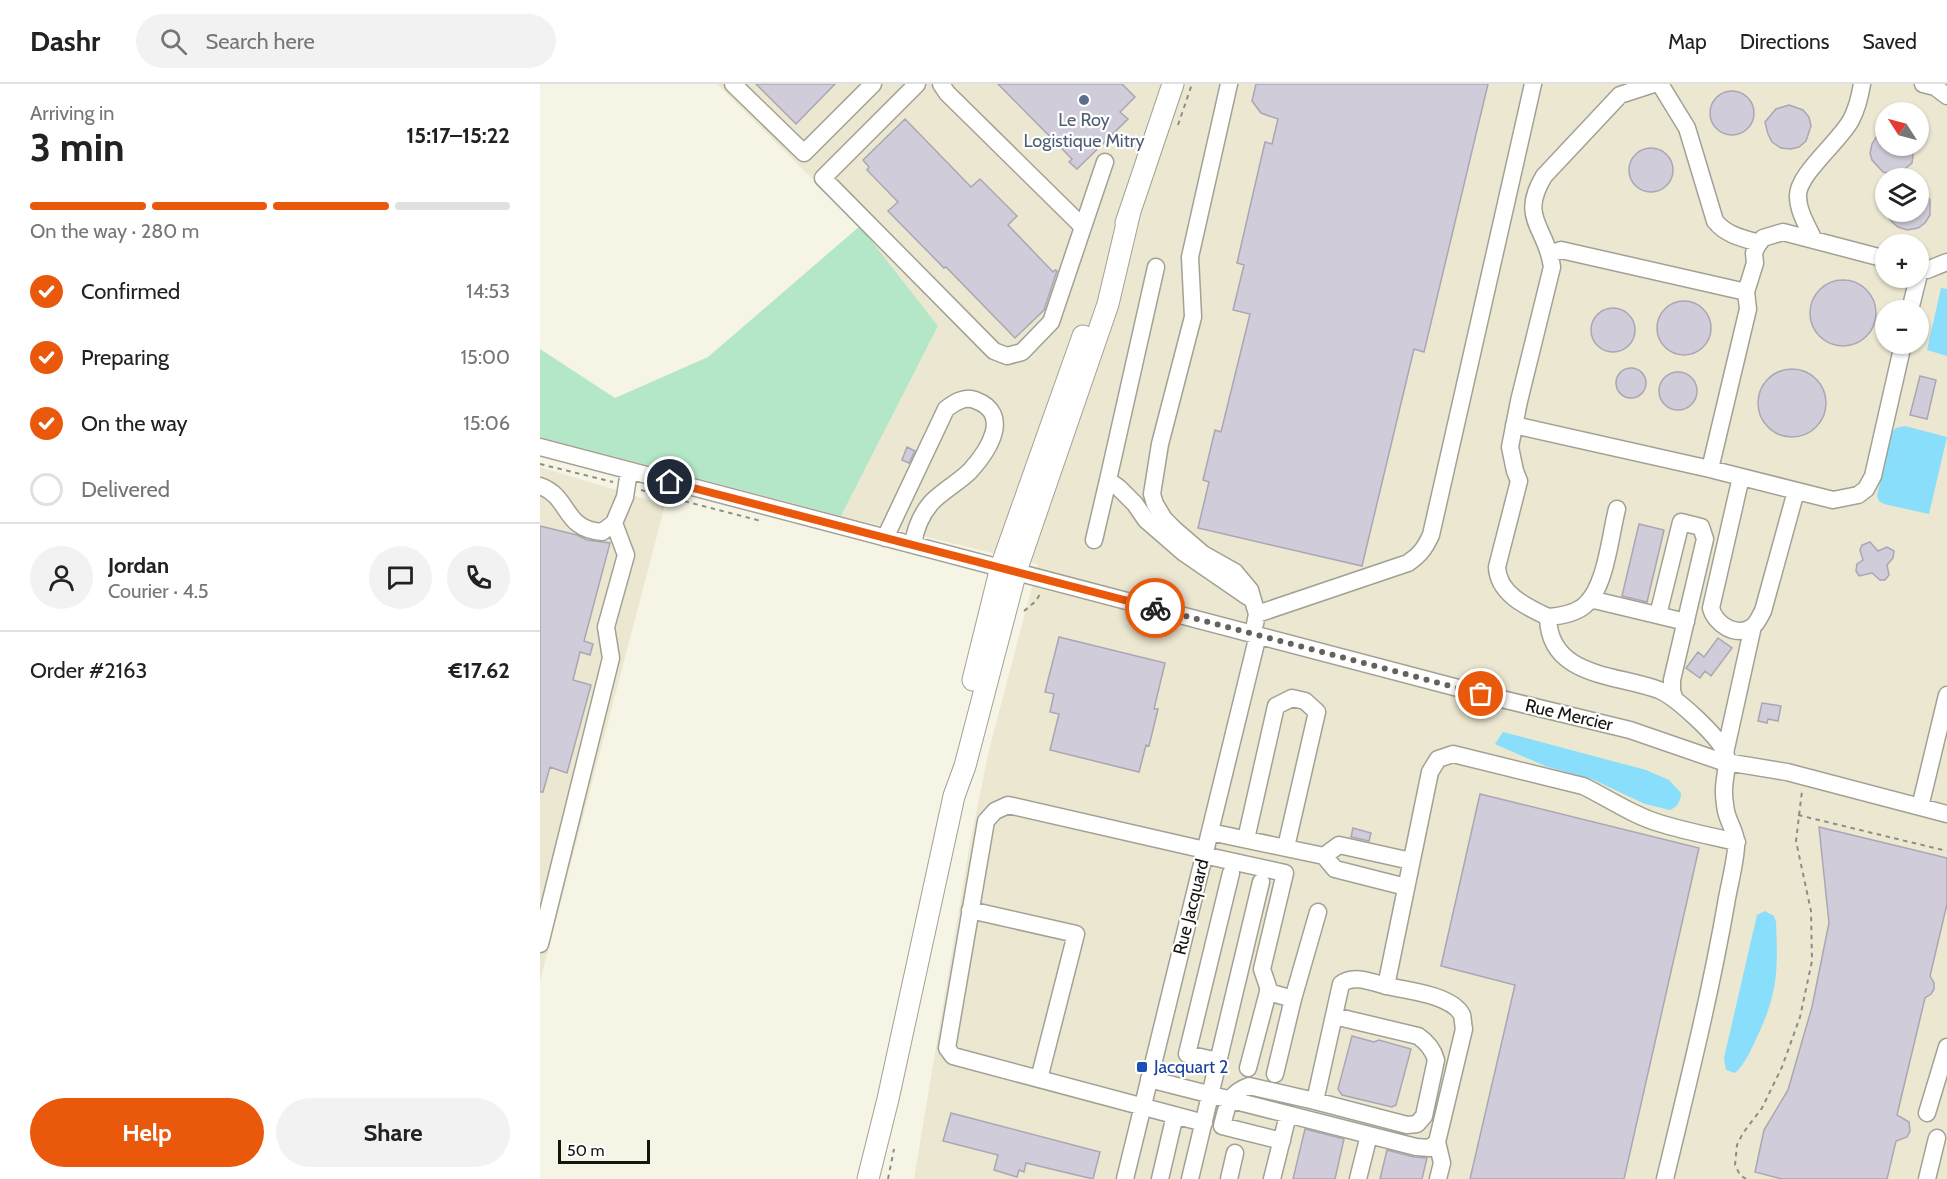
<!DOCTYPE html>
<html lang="en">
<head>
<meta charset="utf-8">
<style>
	body { margin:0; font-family:Cabin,sans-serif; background:#f2f2f2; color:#222; height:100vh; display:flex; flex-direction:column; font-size:22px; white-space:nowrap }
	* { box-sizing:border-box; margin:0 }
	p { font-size:20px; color:#767676 }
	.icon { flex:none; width:33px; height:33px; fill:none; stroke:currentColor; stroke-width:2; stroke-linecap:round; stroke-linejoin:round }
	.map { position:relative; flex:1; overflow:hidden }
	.side { display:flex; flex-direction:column; background:#fff; width:540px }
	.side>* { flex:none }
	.needle { width:39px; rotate:306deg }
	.buttons { position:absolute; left:1335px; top:18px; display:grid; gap:12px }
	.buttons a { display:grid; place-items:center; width:54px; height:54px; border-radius:50%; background:#fff; box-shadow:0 2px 4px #0004; font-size:30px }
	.scale { position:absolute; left:18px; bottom:15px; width:92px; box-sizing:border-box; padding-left:6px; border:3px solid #15140f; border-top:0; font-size:16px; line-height:21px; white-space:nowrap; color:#15140f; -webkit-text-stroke:4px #fff; paint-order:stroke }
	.pin { position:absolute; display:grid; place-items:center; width:51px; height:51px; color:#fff; margin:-26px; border:3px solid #fff; border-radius:50%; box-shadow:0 2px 6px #0007 }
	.courier { position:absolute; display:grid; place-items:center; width:60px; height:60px; margin:-30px; border:4px solid #ea580c; border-radius:50%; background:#fff; color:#222; box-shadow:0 2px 8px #0007 }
	.head em { font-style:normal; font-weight:700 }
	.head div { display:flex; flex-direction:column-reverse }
	.head { display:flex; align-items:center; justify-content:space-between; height:102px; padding:0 30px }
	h1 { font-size:39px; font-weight:700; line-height:45px }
	.bar { display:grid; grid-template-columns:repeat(4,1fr); gap:9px 6px; align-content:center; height:72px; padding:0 30px }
	.bar i { height:8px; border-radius:4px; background:#e0e0e0 }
	.bar .selected { background:#ea580c }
	.bar p { grid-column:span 4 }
	.line { display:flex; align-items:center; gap:15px; padding:0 30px; border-top:2px solid #e0e0e0 }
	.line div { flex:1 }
	.round { display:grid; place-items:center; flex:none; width:63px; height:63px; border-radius:32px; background:#f2f2f2 }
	ol { padding:0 30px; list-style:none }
	li { display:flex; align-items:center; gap:18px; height:66px }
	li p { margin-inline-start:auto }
	li .icon { padding:6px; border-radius:50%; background:#ea580c; color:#fff; stroke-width:4 }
	li:last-child { color:#767676 }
	li i { width:33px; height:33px; border:3px solid #e0e0e0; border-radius:50% }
	.primary-button { display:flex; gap:12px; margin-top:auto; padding:12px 30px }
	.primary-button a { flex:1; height:69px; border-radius:36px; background:#ea580c; color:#fff; font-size:24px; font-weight:700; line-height:69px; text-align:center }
	.primary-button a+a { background:#f2f2f2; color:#222 }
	header { display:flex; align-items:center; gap:36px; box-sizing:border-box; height:84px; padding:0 30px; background:#fff; border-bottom:2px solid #e0e0e0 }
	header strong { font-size:28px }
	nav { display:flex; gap:33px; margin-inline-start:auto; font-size:21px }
	.search { width:420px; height:54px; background:#f2f2f2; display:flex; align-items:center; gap:15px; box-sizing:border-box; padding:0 21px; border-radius:33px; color:#767676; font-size:22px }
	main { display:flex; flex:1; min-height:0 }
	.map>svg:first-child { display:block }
	.built { fill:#ebe7d1; fill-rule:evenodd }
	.green { fill:#b3e7c7 }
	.water { fill:#88defb }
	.building { fill:#d0ccd9; stroke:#aba6b3; stroke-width:1.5 }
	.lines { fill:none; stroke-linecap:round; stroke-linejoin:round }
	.minor-casing { stroke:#a3a193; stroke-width:19 }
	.major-casing { stroke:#a3a193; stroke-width:23 }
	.path { stroke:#8e8d82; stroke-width:2; stroke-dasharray:4.5 4.5; stroke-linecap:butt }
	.minor { stroke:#fff; stroke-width:16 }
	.major { stroke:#fff; stroke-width:21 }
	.done { stroke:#64625a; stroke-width:6; stroke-dasharray:0 10.8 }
	.route { stroke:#ea580c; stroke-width:8 }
	.service-dot { fill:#5c6f8a; stroke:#fff; stroke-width:2 }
	.transit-dot { fill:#1a4fb4; stroke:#fff; stroke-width:2 }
	.labels { text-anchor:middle; stroke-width:4.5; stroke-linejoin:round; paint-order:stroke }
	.service-label { font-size:18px; fill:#4e5e75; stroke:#fff }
	.street-label { font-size:18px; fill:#15140f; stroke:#fff }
	.transit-label { font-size:18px; fill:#164399; stroke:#fff; text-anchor:start }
</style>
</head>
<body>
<header>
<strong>Dashr</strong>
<div class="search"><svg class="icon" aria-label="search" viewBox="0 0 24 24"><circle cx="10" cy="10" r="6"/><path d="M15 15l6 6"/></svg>Search here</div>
<nav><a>Map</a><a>Directions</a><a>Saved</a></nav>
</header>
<main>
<section class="side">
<div class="head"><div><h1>3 min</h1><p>Arriving in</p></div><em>15:17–15:22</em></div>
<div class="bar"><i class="selected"></i><i class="selected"></i><i class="selected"></i><i></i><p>On the way · 280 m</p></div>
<ol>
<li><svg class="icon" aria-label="check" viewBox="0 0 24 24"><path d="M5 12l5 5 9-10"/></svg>Confirmed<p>14:53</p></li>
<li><svg class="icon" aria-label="check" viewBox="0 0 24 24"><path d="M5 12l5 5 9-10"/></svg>Preparing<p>15:00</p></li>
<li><svg class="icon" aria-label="check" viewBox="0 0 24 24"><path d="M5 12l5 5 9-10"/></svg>On the way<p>15:06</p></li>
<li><i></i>Delivered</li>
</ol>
<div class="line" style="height:108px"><a class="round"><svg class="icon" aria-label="person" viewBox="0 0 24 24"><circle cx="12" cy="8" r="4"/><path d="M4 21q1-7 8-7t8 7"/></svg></a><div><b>Jordan</b><p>Courier · 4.5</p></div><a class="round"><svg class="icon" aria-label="chat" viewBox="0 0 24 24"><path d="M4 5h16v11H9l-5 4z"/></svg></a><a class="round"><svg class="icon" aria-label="phone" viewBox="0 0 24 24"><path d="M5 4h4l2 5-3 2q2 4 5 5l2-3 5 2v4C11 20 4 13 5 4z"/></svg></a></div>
<div class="line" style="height:78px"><div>Order #2163</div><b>€17.62</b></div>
<div class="primary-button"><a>Help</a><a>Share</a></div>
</section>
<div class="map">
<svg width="1407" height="1095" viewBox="0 0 1407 1095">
	<rect width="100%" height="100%" fill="#f6f4e5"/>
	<path class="built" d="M177 0H1407V1095H374L430 759 449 666 498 480 301 432 398 242 320 142ZM1346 28H1378V62H1346ZM1346 94H1378V128H1346ZM1346 160H1378V194H1346ZM1346 226H1378V260H1346Z
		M0 383 125 421 0 897Z"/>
	<path class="green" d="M320 142 398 242 301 432 0 353V265L75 314 168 273Z"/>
	<path class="water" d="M1401 204 1407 205V272L1387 266Z
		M1365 342 1407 353 1389 430 1344 420 1339 417 1337 412 1352 348 1356 344Z
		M963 648 1106 686 1129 696 1141 709C1141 717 1137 723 1130 726L1105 720 1054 696 1005 682 955 660Z
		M1225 827 1234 832 1236 838C1238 886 1238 909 1217 953 1211 966 1205 980 1195 989L1186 986 1184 974 1217 831Z"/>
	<path class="building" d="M216 0H295L256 40Z
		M458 0H582L595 13 580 28 588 35 537 85 529 78 532 75Z
		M716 0H948L884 268 874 265 822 482 658 444 669 398 663 396 670 367 675 346 681 348 710 230 693 226 704 181 697 179 725 58 732 60 738 35 721 29 712 17Z
		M1170 29a22 22 0 1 1 44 0a22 22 0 1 1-44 0Z
		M1249 21 1263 26 1269 33 1271 42 1266 57 1259 63 1251 65 1241 64 1232 58 1228 50 1225 38 1236 25Z
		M365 35 431 103 440 95 477 132 468 141 513 188 515 186 517 187 504 226 475 254 406 183 404 184 348 127 358 118 327 86 329 83 323 76Z
		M1346 45V62H1374L1372 79 1361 88 1352 90 1343 88 1332 76 1330 69 1332 60 1337 52Z
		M1089 86a22 22 0 1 1 44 0a22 22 0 1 1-44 0Z
		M1378 100 1390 116V131L1385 139 1378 144 1367 146 1358 143 1352 138 1345 128H1378Z
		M1270 229a33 33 0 1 1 66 0a33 33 0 1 1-66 0Z
		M1117 244a27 27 0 1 1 54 0a27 27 0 1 1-54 0Z
		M1051 246a22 22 0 1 1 44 0a22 22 0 1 1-44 0Z
		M1076 299a15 15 0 1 1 30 0a15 15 0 1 1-30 0Z
		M1218 319a34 34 0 1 1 68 0a34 34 0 1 1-68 0Z
		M1119 307a19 19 0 1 1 38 0a19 19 0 1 1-38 0Z
		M1380 292 1396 296 1387 335 1370 331Z
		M367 363 375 367 369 379 362 376Z
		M1099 440 1124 446 1107 518 1082 512Z
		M0 442 37 451 47 456 70 459 44 557 53 560 50 571 40 568 33 596 51 601 27 689 10 683 3 708H0Z
		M1330 458 1338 467 1347 463 1354 467 1353 474 1347 481 1349 491 1345 496H1340L1332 489 1319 492 1316 487 1317 480 1323 476 1320 466 1322 461Z
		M519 553 625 579 614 625H618L609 662 606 661 599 688 510 666 519 630 510 628 514 610 505 608Z
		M1178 554 1192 564 1171 592 1165 587 1160 594 1146 584 1158 568 1164 573Z
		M1222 619 1241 622 1238 637 1228 635 1227 639 1218 637Z
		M940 710 1159 764 1084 1095H930L975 901 901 882Z
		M1279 743 1407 774V820L1390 892 1394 899V905L1391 910 1385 914 1357 1031 1369 1038 1370 1047 1367 1053 1356 1057 1347 1095H1242L1215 1088 1224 1046 1248 1006 1272 923 1289 839Z
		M813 744 831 749 829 757 811 753Z
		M812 952 834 958 839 956 871 965 856 1021 852 1023 802 1011 798 1005Z
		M411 1029 560 1068 553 1095 486 1079 484 1088 479 1086 477 1093 454 1086 458 1071 403 1057Z
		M765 1045 804 1055 795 1095H753Z
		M847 1066 874 1073 887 1074 882 1095H840Z"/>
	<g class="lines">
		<defs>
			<path id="minor" d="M193 0 264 69 333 0
				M377 0 283 94 454 267 467 272 482 268 511 238 543 143
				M401 0 407 9 543 143 565 78
				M689 0 650 173 653 233 620 360 612 410 615 420 624 435 634 445 663 470 695 488 710 506 717 530 715 540
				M1120 0 1147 44 1175 137C1186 151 1202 154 1219 159
				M1383 0 1395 3 1407 12
				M1274 156C1268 143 1258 128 1258 112 1257 91 1300 57 1311 36 1317 25 1320 12 1322 0
				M1010 170 1021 166 1206 208
				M616 183 568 396 579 404 595 420 606 436 644 469 708 513
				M1378 184 1387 186 1407 178
				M1370 226 1378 194
				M974 341 1170 385 1208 225 1206 208 1215 179 1214 169 1217 162 1223 154 1243 148 1346 175
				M0 363 941 610 1090 646 1180 677 1247 688 1407 730
				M1170 385 1293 416 1318 411 1326 405 1333 392 1363 260
				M1201 393 1171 524C1175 540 1196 554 1212 543 1217 540 1220 532 1223 527L1256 407
				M0 402C31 413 22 445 62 448L74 439 85 413 89 387
				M1077 425C1070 452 1066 504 1044 522 1034 530 1020 532 1008 533 1009 594 1077 590 1119 606 1136 613 1177 651 1185 668 1190 680 1183 696 1184 709 1184 714 1185 721 1186 727 1188 737 1195 747 1196 757 1198 768 1188 806 1186 820 1170 912 1147 1003 1125 1095
				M345 454 406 325C414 319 424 312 435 316 473 330 448 367 430 387 418 399 402 407 391 419 380 432 375 445 373 461
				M554 456 568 396
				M1050 515 1146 538
				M717 530 868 479C880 471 885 464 891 451L993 0
				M1118 531 1141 438 1161 443 1165 455 1132 596V607L1135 616
				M1008 533C987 523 958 510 957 483L979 397 975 387 970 363 979 317 1012 183C1007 143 978 135 1004 92L1080 11 1114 0
				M1185 669 1213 542
				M1380 723 1407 611
				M670 748 784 772 795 785 866 803
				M706 755 736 622 752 614 765 617 777 628 746 763
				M663 771 745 789 722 885 728 903V908L708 984
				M784 772 799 761 871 777
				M430 826 536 850 499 995
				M0 860 71 574 66 543 86 471 74 439
				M728 908 753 915 735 990
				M753 915 778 828
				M678 977 647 970 691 789
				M609 995 876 1063 890 1064 897 1058 924 945C923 941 923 935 922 931 912 911 866 906 846 902L890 688 898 675 913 670 1043 702C1068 714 1092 731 1119 739 1144 747 1171 752 1197 758
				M775 1017 867 1041 877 1040 884 1032 896 976C893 965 887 958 878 952L794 932
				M1387 1029 1407 963
				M664 1039 413 972 407 964 446 737 455 727 468 721 665 766
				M742 1057 682 1042C687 1023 688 1009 709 1002L775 1017 801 900C813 890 832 898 846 902
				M897 1058 902 1079 898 1095
				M585 1095 718 551
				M620 1095 635 1031
				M650 1095 721 798
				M689 1095 695 1069
				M732 1095 748 1031
				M818 1095 829 1051
				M1387 1095 1397 1054"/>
			<path id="major" d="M586 139 633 0
				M433 596 461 483 543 252
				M328 1095 348 1015 414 712 425 682 476 487 568 220 590 127"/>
		</defs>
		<use href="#minor" class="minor-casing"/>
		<use href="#major" class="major-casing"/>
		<path class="path" d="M638 41 652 0
			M0 380 73 398
			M101 406 221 437
			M484 527 496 517 500 510
			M1258 731 1407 767
			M348 1095 354 1065
			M1206 1095 1200 1091 1195 1081 1197 1061 1203 1049 1222 1024 1242 983 1260 933 1272 877 1271 827 1256 757 1262 707"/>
		<use href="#minor" class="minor"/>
		<use href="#major" class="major"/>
	</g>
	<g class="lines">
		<path class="done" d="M615 524 941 610"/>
		<path class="route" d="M130 398 615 524"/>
	</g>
	<circle class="service-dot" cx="544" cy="16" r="6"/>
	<rect class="transit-dot" x="596" y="977" width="12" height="12" rx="3"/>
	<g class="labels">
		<g class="service-label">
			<text x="544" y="42">Le Roy<tspan x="544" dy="21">Logistique Mitry</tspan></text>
		</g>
		<g class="street-label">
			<text transform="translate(1029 631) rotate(13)" y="6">Rue Mercier</text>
			<text transform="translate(651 823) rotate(-76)" y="6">Rue Jacquard</text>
		</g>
		<g class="transit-label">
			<text x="614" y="989">Jacquart 2</text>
		</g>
	</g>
</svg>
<div class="buttons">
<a><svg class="needle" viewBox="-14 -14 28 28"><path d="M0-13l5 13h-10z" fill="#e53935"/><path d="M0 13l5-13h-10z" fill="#767676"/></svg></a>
<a><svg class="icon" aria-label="layers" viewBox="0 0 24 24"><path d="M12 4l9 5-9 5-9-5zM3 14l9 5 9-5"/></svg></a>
<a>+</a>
<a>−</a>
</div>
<div class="scale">50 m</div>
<div class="pin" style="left:941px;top:610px;background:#ea580c"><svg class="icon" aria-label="bag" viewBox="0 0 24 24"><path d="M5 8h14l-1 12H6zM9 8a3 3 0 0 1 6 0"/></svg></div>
<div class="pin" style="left:130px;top:398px;background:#1f2937"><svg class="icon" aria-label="home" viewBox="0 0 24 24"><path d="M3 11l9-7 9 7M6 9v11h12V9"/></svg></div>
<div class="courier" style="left:615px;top:524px"><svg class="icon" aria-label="bike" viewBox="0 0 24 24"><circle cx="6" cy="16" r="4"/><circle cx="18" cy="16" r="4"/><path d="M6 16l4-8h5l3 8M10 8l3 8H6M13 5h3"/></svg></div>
</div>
</main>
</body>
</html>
